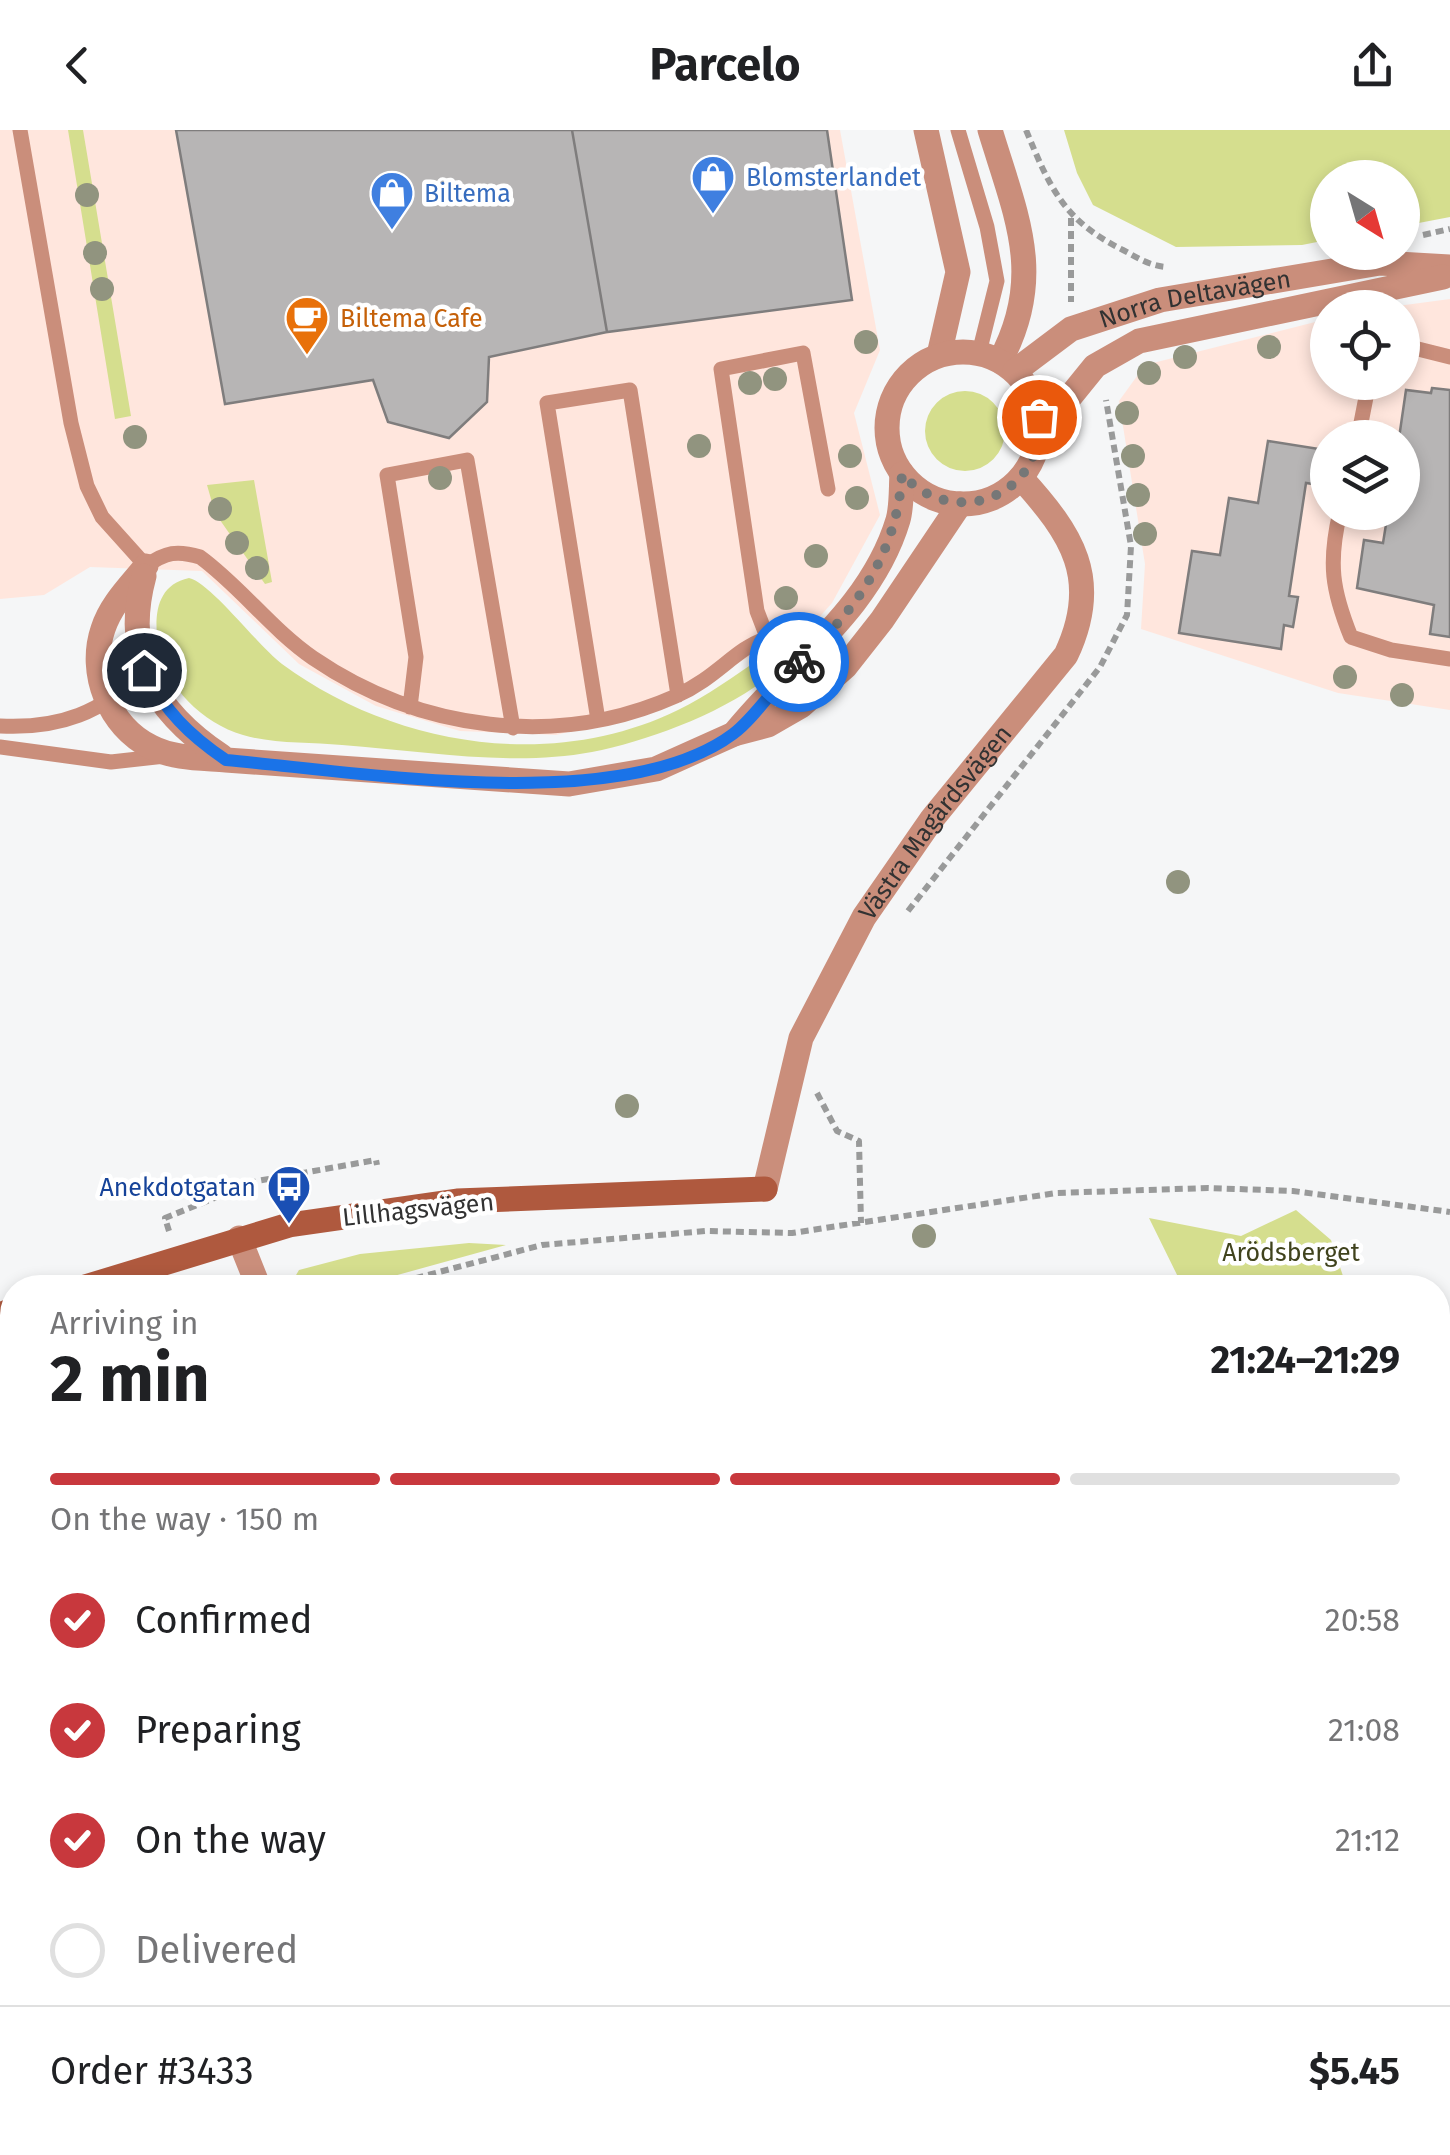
<!DOCTYPE html>
<html lang="en">
<head>
<meta charset="utf-8">
<style>
	body { margin:0; font-family:"Fira Sans",sans-serif; background:#f2f2f2; color:#202124; height:100vh; display:flex; flex-direction:column; font-size:38px; white-space:nowrap }
	* { box-sizing:border-box; margin:0 }
	p { font-size:32px; color:#757577 }
	.icon { flex:none; width:55px; height:55px; fill:none; stroke:currentColor; stroke-width:2; stroke-linecap:round; stroke-linejoin:round }
	.map { position:relative; flex:1; overflow:hidden }
	.details { position:absolute; left:0px; top:1145px; width:1450px; height:880px; display:flex; flex-direction:column; background:#fff; border-radius:40px 40px 0 0; box-shadow:0 5px 15px #0003 }
	.details>* { flex:none }
	.needle { width:65px; rotate:143deg }
	.fabs { position:absolute; left:1310px; top:30px; display:grid; gap:20px }
	.fabs a { display:grid; place-items:center; width:110px; height:110px; border-radius:50%; background:#fff; box-shadow:0 5px 15px #0003; font-size:50px }
	.pin { position:absolute; display:grid; place-items:center; width:85px; height:85px; color:#fff; margin:-42px; border:5px solid #fff; border-radius:50%; box-shadow:0 2px 10px #0007 }
	.courier { position:absolute; display:grid; place-items:center; width:100px; height:100px; margin:-50px; border:8px solid #1a73e8; border-radius:50%; background:#fff; color:#222; box-shadow:0 2px 12px #0007 }
	.overview em { font-style:normal; font-weight:700 }
	.overview div { display:flex; flex-direction:column-reverse }
	.overview { display:flex; align-items:center; justify-content:space-between; height:170px; padding:0 50px }
	h1 { font-size:65px; font-weight:700; line-height:75px }
	.bar { display:grid; grid-template-columns:repeat(4,1fr); gap:15px 10px; align-content:center; height:120px; padding:0 50px }
	.bar i { height:12px; border-radius:8px; background:#e0e0e0 }
	.bar .current { background:#c8383d }
	.bar p { grid-column:span 4 }
	.line { display:flex; align-items:center; gap:25px; padding:0 50px; border-top:2px solid #e0e0e0 }
	.line div { flex:1 }
	ol { padding:0 50px; list-style:none }
	li { display:flex; align-items:center; gap:30px; height:110px }
	li p { margin-inline-start:auto }
	li .icon { padding:10px; border-radius:50%; background:#c8383d; color:#fff; stroke-width:4 }
	li:last-child { color:#757577 }
	li i { width:55px; height:55px; border:5px solid #e0e0e0; border-radius:50% }
	header { display:flex; justify-content:space-between; align-items:center; height:130px; padding:0 50px; background:#fff; font-size:45px; font-weight:700 }
	.map>svg:first-child { display:block }
	.commercial { fill:#ffe6dd; fill-rule:evenodd }
	.green { fill:#d5de8e }
	.building { fill:#b7b5b5; stroke:#7f7d7d; stroke-width:2.5 }
	.lines { fill:none; stroke-linecap:round; stroke-linejoin:round }
	.path { stroke:#999a9a; stroke-width:6; stroke-dasharray:8 5; stroke-linecap:butt }
	.service { stroke:#ca8e7b; stroke-width:15 }
	.minor { stroke:#ca8e7b; stroke-width:25 }
	.secondary { stroke:#af593e; stroke-width:25 }
	.tree { fill:#91947f }
	.done { stroke:#767777; stroke-width:10; stroke-dasharray:0 18 }
	.route { stroke:#1a73e8; stroke-width:12 }
	.labels { text-anchor:middle; stroke-width:9; stroke-linejoin:round; paint-order:stroke }
	.shop-label { font-size:25px; fill:#366cbe; stroke:#fff; text-anchor:start }
	.street-label { font-size:25px; fill:#323232; stroke:#fff }
	.food-label { font-size:25px; fill:#c56008; stroke:#fff; text-anchor:start }
	.transit-label { font-size:25px; fill:#164399; stroke:#fff; text-anchor:end }
	.park-label { font-size:25px; fill:#40431d; stroke:#fff }
</style>
</head>
<body>
<header><svg class="icon" aria-label="back" viewBox="0 0 24 24"><path d="M15 5l-7 7 7 7"/></svg>Parcelo<svg class="icon" aria-label="share" viewBox="0 0 24 24"><path d="M12 15V3M7 8l5-5 5 5M5 13v7h14v-7"/></svg></header>
<div class="map">
<svg width="1450" height="2025" viewBox="0 0 1450 2025">
	<rect width="100%" height="100%" fill="#f5f6f7"/>
	<path class="commercial" d="M0 0H840L880 220 854 283 880 385 832 473 797 512 761 520 655 580 556 605 460 601 376 576 299 534 202 441 90 437 44 465 0 469Z
		M1450 169V580L1338 563 1141 499 1145 434 1119 271 1145 235 1327 189 1328 252H1402V178L1390 177ZM1328 308H1402V382H1328Z"/>
	<path class="green" d="M68 0H83L131 286 115 289Z
		M1064 0H1450V87L1403 96 1402 48H1328L1327 110 1302 115 1176 117 1093 75 1077 43Z
		M925 301a40 40 0 1 1 80 0a40 40 0 1 1-80 0Z
		M254 350 272 452 265 454 215 383 207 355Z
		M189 448C211 453 257 515 282 534 393 616 551 642 678 580 707 566 734 546 761 528 770 523 780 521 788 515L795 522C752 573 657 609 592 622 511 637 424 621 342 615 310 612 273 614 243 605 202 593 166 557 158 515 154 486 156 455 189 448Z
		M1296 1080 1331 1110 1343 1146 1328 1157H1183L1149 1088 1241 1106Z
		M469 1113 506 1115 354 1157H289L299 1140 360 1124Z
		M1450 1286V2025H716L709 2013 1438 2012V1287Z
		M115 2013V2012L204 2013 197 2025H119L112 2015Z"/>
	<path class="building" d="M176 0H572L607 202 489 227 487 272 449 308 388 292 373 250 225 274Z
		M572 0H827L852 170 607 202Z
		M1432 258 1450 260V507L1430 504 1434 475 1357 458 1364 410 1383 413 1388 382H1402L1399 308 1406 260 1431 263Z
		M1268 311 1319 319 1313 354 1306 353 1289 466 1298 467 1293 497 1284 495 1281 519 1179 503 1192 421 1220 425 1229 368 1258 373Z
		M12 1464V1561L0 1544V1473Z
		M0 1805 12 1822V1883L0 1892Z
		M12 1973V2012H70L76 2025H0V1982Z
		M398 2012H506L490 2025H403L395 2015Z"/>
	<g class="lines">
		<path class="path" d="M1026 0C1050 58 1064 91 1123 120 1138 128 1150 136 1167 137
			M1071 88V172
			M1423 105 1450 99
			M908 781 1100 537 1127 485 1131 416 1106 270
			M817 963 837 1001 859 1011 861 1093
			M169 1101 165 1088 257 1051 376 1030 377 1035
			M378 1158 542 1115 706 1101 792 1103 1056 1063 1208 1058 1293 1061 1450 1082
			M0 1257 12 1256
			M0 1375 12 1388
			M0 1458 12 1449
			M1438 1507 1450 1504
			M0 1594 5 1590
			M0 1611 12 1629
			M0 1936 12 1926
			M209 2025 215 2012
			M356 2025 360 2012
			M753 2025 756 2012"/>
		<path class="service" d="M20 0 71 293 87 356 102 387 146 436C166 422 177 420 200 427 241 457 271 499 313 528 420 601 557 619 676 566 738 538 745 490 825 509
			M958 0 987 97 997 151 979 223
			M1402 215 1450 227
			M1358 308 1369 252
			M1340 382C1328 433 1332 460 1351 507L1391 520 1450 529
			M767 507 757 481 721 239 803 223 828 359
			M410 577 416 527 387 345 467 330 513 598
			M598 590 547 273 630 260 678 565
			M0 596C59 599 103 583 144 540
			M0 617 111 632 165 626"/>
		<g class="minor">
			<path d="M926 0 958 142 939 225"/>
			<path d="M990 0C1016 86 1046 146 1000 231"/>
			<circle cx="963" cy="298" r="76"/>
			<path id="s1" d="M1015 241 1071 199 1160 170 1380 133 1450 137"/>
			<path d="M1039 305 1095 236 1139 211 1443 147"/>
			<path d="M146 436C130 456 111 474 103 499 88 543 109 596 151 617 174 629 202 628 226 630L569 654 656 639 734 604 768 595 801 576 845 537 882 490 960 374"/>
			<path d="M144 446C122 527 154 581 221 626"/>
			<path d="M734 604C790 534 871 480 898 390 902 376 901 358 902 344"/>
			<path id="s2" d="M765 1059 801 908 864 787 932 689 1066 525C1102 449 1072 404 1021 348"/>
			<path d="M239 1108 259 1158"/>
			<path d="M0 1720 12 1737"/>
		</g>
		<path class="secondary" d="M82 1158 289 1095 457 1071 765 1059
			M0 1185 12 1180"/>
	</g>
	<g class="tree">
		<circle cx="87" cy="65" r="12"/>
		<circle cx="95" cy="123" r="12"/>
		<circle cx="102" cy="159" r="12"/>
		<circle cx="866" cy="212" r="12"/>
		<circle cx="1269" cy="217" r="12"/>
		<circle cx="1185" cy="227" r="12"/>
		<circle cx="1149" cy="243" r="12"/>
		<circle cx="775" cy="249" r="12"/>
		<circle cx="750" cy="253" r="12"/>
		<circle cx="1127" cy="283" r="12"/>
		<circle cx="135" cy="307" r="12"/>
		<circle cx="699" cy="316" r="12"/>
		<circle cx="850" cy="326" r="12"/>
		<circle cx="1133" cy="326" r="12"/>
		<circle cx="440" cy="348" r="12"/>
		<circle cx="1138" cy="365" r="12"/>
		<circle cx="857" cy="368" r="12"/>
		<circle cx="220" cy="379" r="12"/>
		<circle cx="1145" cy="404" r="12"/>
		<circle cx="237" cy="413" r="12"/>
		<circle cx="816" cy="426" r="12"/>
		<circle cx="257" cy="438" r="12"/>
		<circle cx="786" cy="468" r="12"/>
		<circle cx="1345" cy="547" r="12"/>
		<circle cx="1402" cy="565" r="12"/>
		<circle cx="1178" cy="752" r="12"/>
		<circle cx="627" cy="976" r="12"/>
		<circle cx="924" cy="1106" r="12"/>
	</g>
	<g class="lines">
		<path class="done" d="M799 532C857 480 897 423 902 344 953 401 1045 367 1039 287"/>
		<path class="route" d="M144 540C165 581 189 605 226 630 361 642 622 687 733 604 754 589 777 553 799 532"/>
	</g>
	<defs>
		<symbol id="shop-pin" viewBox="-11 -11 22 30"><path d="M0 17L-7.5 6A9.5 9.5 0 1 1 7.5 6Z" fill="#3f7fe0" stroke="#fff"/><path d="M-5-2.5h2.3a2.7 3.5 0 0 1 5.4 0H5L5.5 6h-11ZM-1.5-2.5h3a1.5 2.3 0 0 0-3 0Z" fill="#fff"/></symbol>
		<symbol id="cafe-pin" viewBox="-11 -11 22 30"><path d="M0 17L-7.5 6A9.5 9.5 0 1 1 7.5 6Z" fill="#e8710a" stroke="#fff"/><path d="M-5.5-4.5H6V0H3Q3 3.5 0 3.5H-2.5Q-5.5 3.5-5.5 0ZM3-3.2v2h1.7v-2ZM-6 4.5H4V6H-6Z" fill="#fff"/></symbol>
		<symbol id="bus-pin" viewBox="-11 -11 22 30"><path d="M0 17L-7.5 6A9.5 9.5 0 1 1 7.5 6Z" fill="#1a4fb4" stroke="#fff"/><path d="M-5-6H5V4H4V6H2V4H-2V6H-4V4H-5ZM-3.5-4V0h7V-4ZM-3.5 1.2v1.5H-2V1.2ZM2 1.2v1.5H3.5V1.2Z" fill="#fff"/></symbol>
	</defs>
	<g fill-rule="evenodd">
		<use href="#shop-pin" x="688" y="22" width="50" height="68"/>
		<use href="#shop-pin" x="367" y="38" width="50" height="68"/>
		<use href="#cafe-pin" x="282" y="163" width="50" height="68"/>
		<use href="#bus-pin" x="264" y="1032" width="50" height="68"/>
	</g>
	<g class="labels">
		<g class="shop-label">
			<text x="746" y="56">Blomsterlandet</text>
			<text x="424" y="72">Biltema</text>
		</g>
		<g class="street-label">
			<text dy="9" stroke="none"><textPath href="#s1" startOffset="198">Norra Deltavägen</textPath></text>
			<text dy="9" stroke="none"><textPath href="#s2" startOffset="410">Västra Magårdsvägen</textPath></text>
			<text transform="translate(418 1079) rotate(-6)" y="9">Lillhagsvägen</text>
		</g>
		<g class="food-label">
			<text x="340" y="197">Biltema Cafe</text>
		</g>
		<g class="transit-label">
			<text x="256" y="1066">Anekdotgatan</text>
		</g>
		<g class="park-label">
			<text x="1291" y="1131">Arödsberget</text>
		</g>
	</g>
</svg>
<div class="fabs">
<a><svg class="needle" viewBox="-14 -14 28 28"><path d="M0-13l5 13h-10z" fill="#e53935"/><path d="M0 13l5-13h-10z" fill="#757577"/></svg></a>
<a><svg class="icon" aria-label="locate" viewBox="0 0 24 24"><circle cx="12" cy="12" r="6"/><path d="M12 2v4M12 18v4M2 12h4M18 12h4"/></svg></a>
<a><svg class="icon" aria-label="layers" viewBox="0 0 24 24"><path d="M12 4l9 5-9 5-9-5zM3 14l9 5 9-5"/></svg></a>
</div>
<div class="pin" style="left:1039px;top:287px;background:#ea580c"><svg class="icon" aria-label="bag" viewBox="0 0 24 24"><path d="M5 8h14l-1 12H6zM9 8a3 3 0 0 1 6 0"/></svg></div>
<div class="pin" style="left:144px;top:540px;background:#1f2937"><svg class="icon" aria-label="home" viewBox="0 0 24 24"><path d="M3 11l9-7 9 7M6 9v11h12V9"/></svg></div>
<div class="courier" style="left:799px;top:532px"><svg class="icon" aria-label="bike" viewBox="0 0 24 24"><circle cx="6" cy="16" r="4"/><circle cx="18" cy="16" r="4"/><path d="M6 16l4-8h5l3 8M10 8l3 8H6M13 5h3"/></svg></div>
<section class="details">
<div class="overview"><div><h1>2 min</h1><p>Arriving in</p></div><em>21:24–21:29</em></div>
<div class="bar"><i class="current"></i><i class="current"></i><i class="current"></i><i></i><p>On the way · 150 m</p></div>
<ol>
<li><svg class="icon" aria-label="check" viewBox="0 0 24 24"><path d="M5 12l5 5 9-10"/></svg>Confirmed<p>20:58</p></li>
<li><svg class="icon" aria-label="check" viewBox="0 0 24 24"><path d="M5 12l5 5 9-10"/></svg>Preparing<p>21:08</p></li>
<li><svg class="icon" aria-label="check" viewBox="0 0 24 24"><path d="M5 12l5 5 9-10"/></svg>On the way<p>21:12</p></li>
<li><i></i>Delivered</li>
</ol>
<div class="line" style="height:130px"><div>Order #3433</div><b>$5.45</b></div>
</section>
</div>
</body>
</html>
